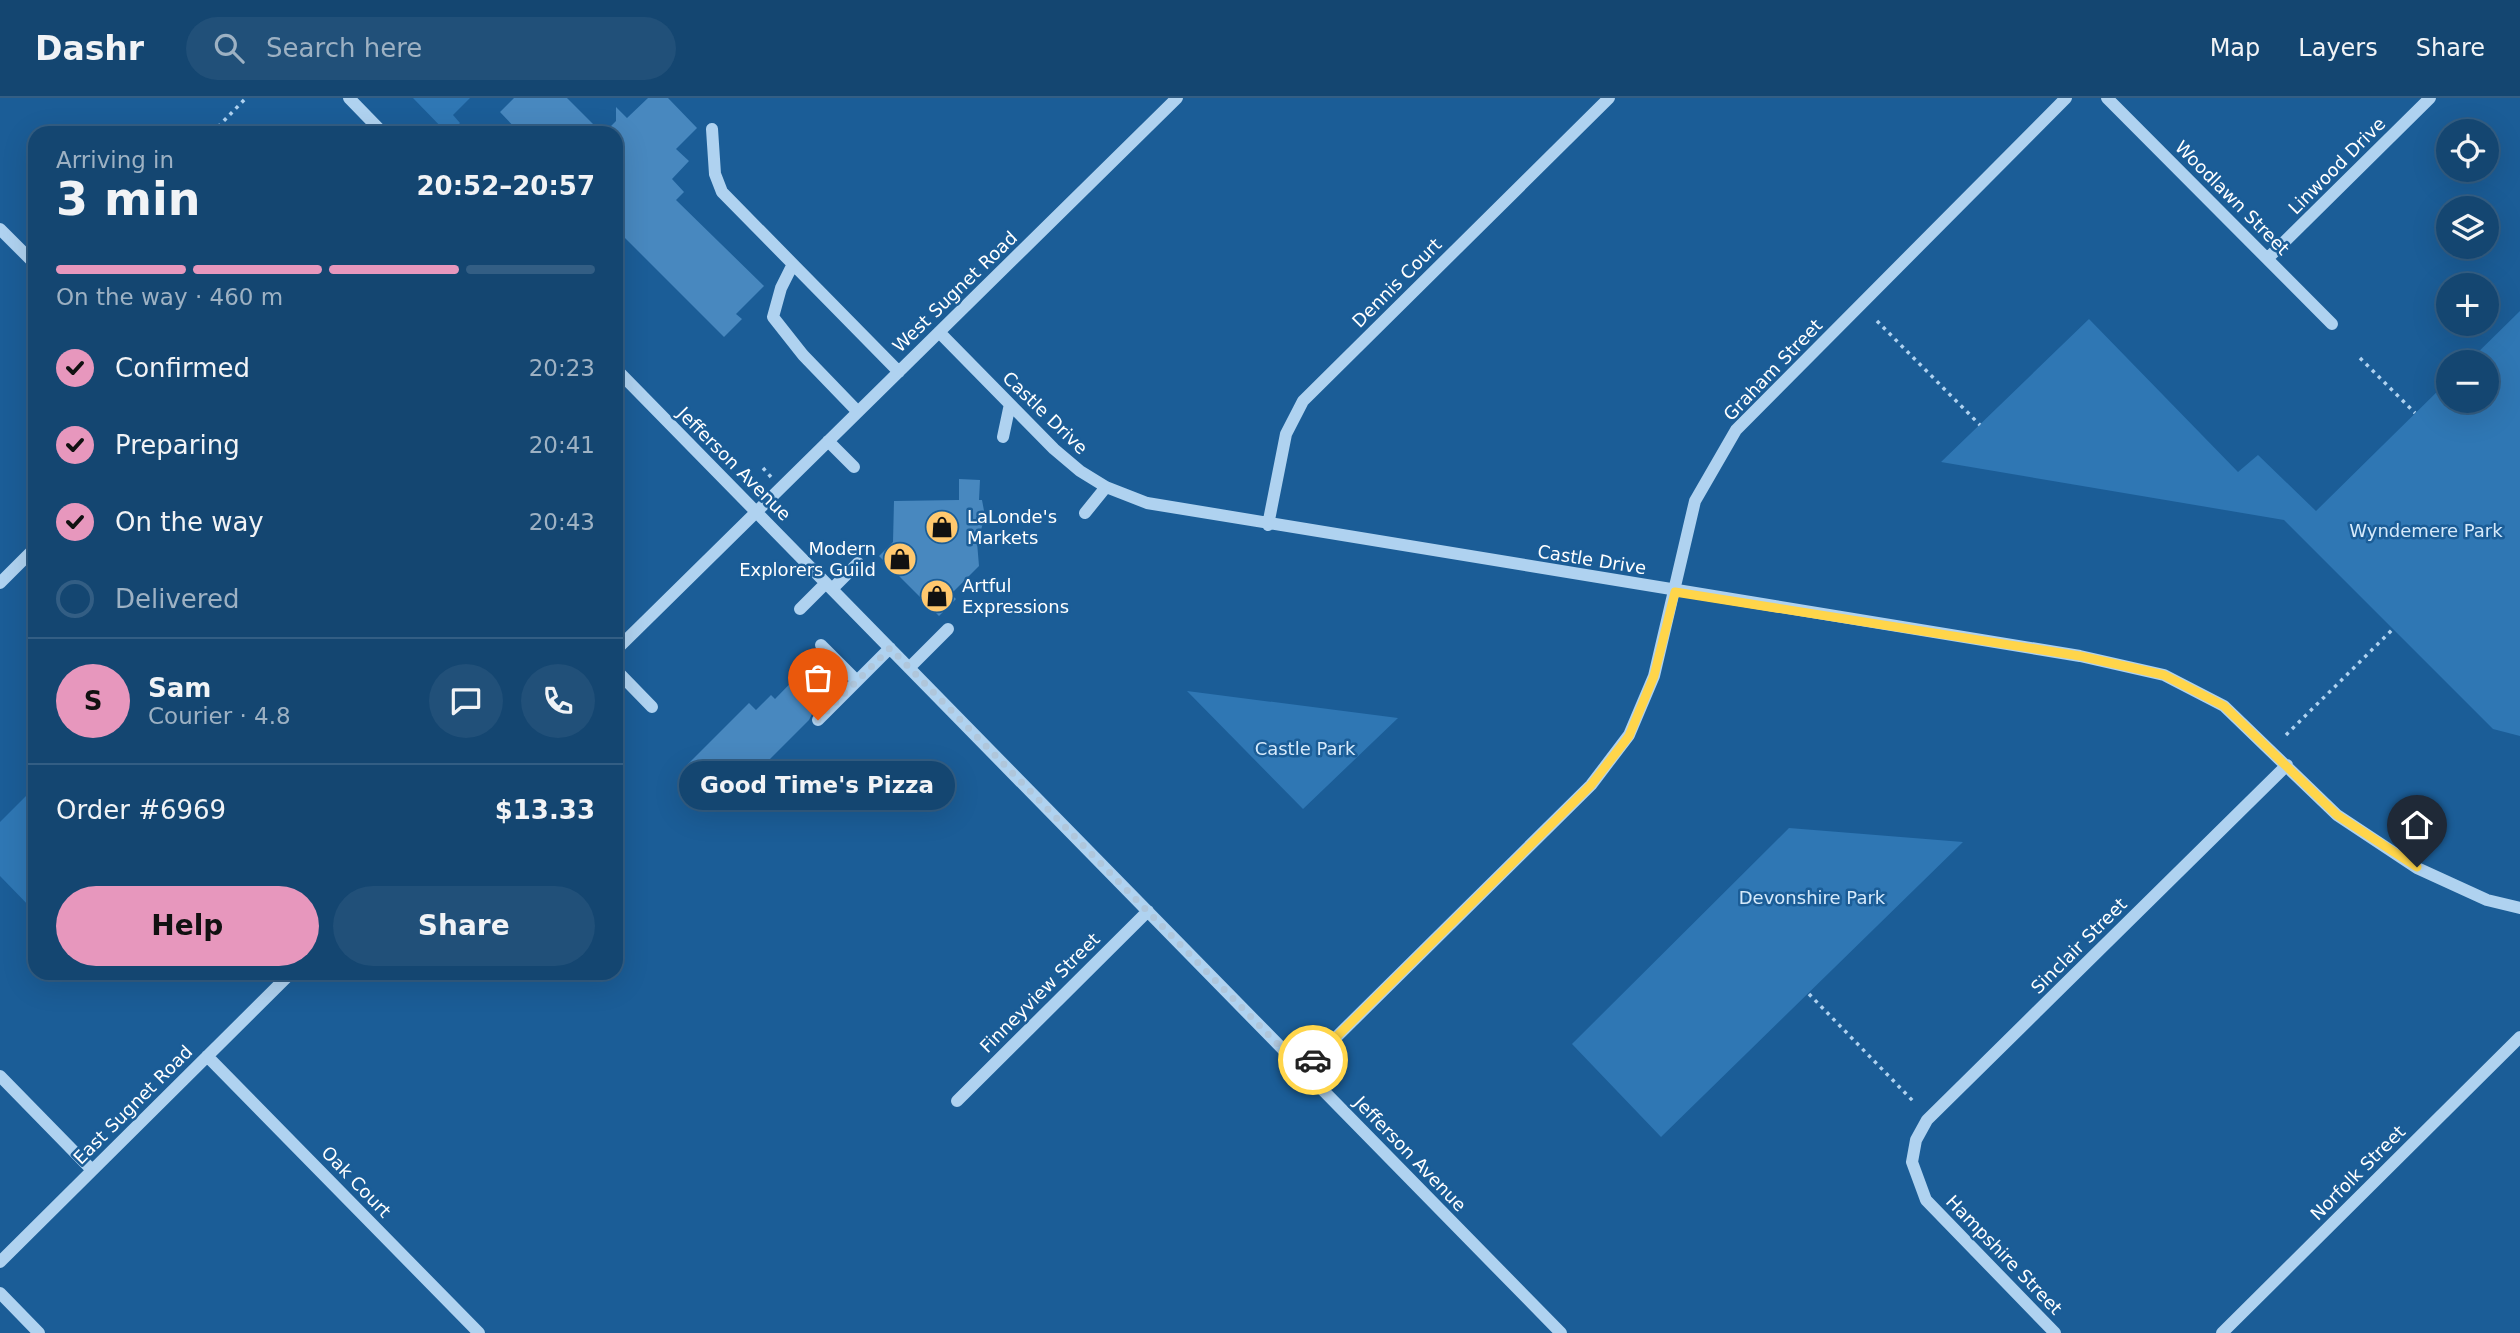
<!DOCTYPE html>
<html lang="en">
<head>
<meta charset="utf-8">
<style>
	body { margin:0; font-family:"DejaVu Sans",sans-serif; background:#215079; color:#f1f3f6; height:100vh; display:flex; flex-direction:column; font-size:26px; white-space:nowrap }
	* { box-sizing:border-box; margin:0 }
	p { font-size:23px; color:#9db1c3 }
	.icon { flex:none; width:38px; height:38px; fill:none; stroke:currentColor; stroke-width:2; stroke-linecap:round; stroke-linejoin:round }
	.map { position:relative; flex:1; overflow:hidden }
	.drawer { position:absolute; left:28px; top:28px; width:595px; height:854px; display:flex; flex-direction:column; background:#144671; border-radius:21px; box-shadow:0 7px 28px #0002,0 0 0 2px #335e84 }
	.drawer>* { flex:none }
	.tools { position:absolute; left:2436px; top:21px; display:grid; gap:14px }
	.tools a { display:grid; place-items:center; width:63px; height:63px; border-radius:50%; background:#144671; box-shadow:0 7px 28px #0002,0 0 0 2px #335e84; font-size:35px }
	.pin { position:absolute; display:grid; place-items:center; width:60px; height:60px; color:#fff; margin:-72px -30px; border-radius:50% 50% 50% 0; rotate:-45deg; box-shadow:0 0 7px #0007 }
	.pin .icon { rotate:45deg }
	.courier { position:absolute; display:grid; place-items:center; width:70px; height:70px; margin:-35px; border:5px solid #ffd54a; border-radius:50%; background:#fff; color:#222; box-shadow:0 2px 9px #0007 }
	.bubble { position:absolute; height:49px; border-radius:24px; background:#144671; box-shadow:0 7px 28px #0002,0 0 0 2px #335e84; font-size:23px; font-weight:700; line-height:49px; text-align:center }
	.summary em { font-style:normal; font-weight:700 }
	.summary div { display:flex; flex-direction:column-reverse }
	.summary { display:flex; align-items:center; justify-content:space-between; height:119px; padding:0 28px }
	h1 { font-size:46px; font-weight:700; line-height:52px }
	.bar { display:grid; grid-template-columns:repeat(4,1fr); gap:10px 7px; align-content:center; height:84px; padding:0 28px }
	.bar i { height:9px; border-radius:5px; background:#335e84 }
	.bar .active { background:#e797bd }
	.bar p { grid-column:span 4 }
	.line { display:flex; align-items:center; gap:18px; padding:0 28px; border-top:2px solid #335e84 }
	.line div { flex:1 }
	.round { display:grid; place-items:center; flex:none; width:74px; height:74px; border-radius:37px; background:#215079 }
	ol { padding:0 28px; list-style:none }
	li { display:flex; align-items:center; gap:21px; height:77px }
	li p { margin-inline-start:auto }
	li .icon { padding:7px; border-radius:50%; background:#e797bd; color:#111; stroke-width:4 }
	li:last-child { color:#9db1c3 }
	li i { width:38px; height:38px; border:4px solid #335e84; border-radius:50% }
	.action { display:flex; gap:14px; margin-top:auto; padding:14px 28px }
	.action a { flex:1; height:80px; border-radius:42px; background:#e797bd; color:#111; font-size:28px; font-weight:700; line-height:80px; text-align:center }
	.action a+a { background:#215079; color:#f1f3f6 }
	header { display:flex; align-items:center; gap:42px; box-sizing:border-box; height:98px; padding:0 35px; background:#144671; border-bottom:2px solid #335e84 }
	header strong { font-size:33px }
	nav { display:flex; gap:38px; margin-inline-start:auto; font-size:24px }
	.search { width:490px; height:63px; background:#215079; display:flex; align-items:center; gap:18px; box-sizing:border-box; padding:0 24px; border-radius:38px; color:#9db1c3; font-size:26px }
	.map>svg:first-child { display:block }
	.green { fill:#2f77b4 }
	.building { fill:#4888bf }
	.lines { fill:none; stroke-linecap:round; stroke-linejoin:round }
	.path { stroke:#afd2f0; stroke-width:3.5; stroke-dasharray:3.5 5; stroke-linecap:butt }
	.minor { stroke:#afd2f0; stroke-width:12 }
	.done { stroke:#afc6db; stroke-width:7; stroke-dasharray:0 12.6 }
	.route { stroke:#ffd54a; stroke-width:9 }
	.labels { text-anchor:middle; stroke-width:5; stroke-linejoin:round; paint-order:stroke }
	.street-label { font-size:18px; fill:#fff; stroke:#1b5d97 }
	.poi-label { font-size:18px; fill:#fff; stroke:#1b5d97; text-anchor:start }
	.park-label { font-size:18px; fill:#d6eafb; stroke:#1b5d97 }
</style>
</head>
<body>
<header>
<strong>Dashr</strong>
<div class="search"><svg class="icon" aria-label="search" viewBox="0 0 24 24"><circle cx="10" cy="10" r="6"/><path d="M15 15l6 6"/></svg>Search here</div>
<nav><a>Map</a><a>Layers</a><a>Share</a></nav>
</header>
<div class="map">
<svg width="2520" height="1235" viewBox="0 0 2520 1235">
	<rect width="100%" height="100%" fill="#1b5d97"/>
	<path class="green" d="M413 0H470L453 17 460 25 451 35H447Z
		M2520 213V638L2493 631 2284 422 1941 364 2089 221 2238 374 2258 357 2316 413 2448 283V303H2487V264H2468Z
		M1187 593 1398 620 1303 711Z
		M35 689V814L0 778V724Z
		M1789 730 1963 744 1661 1039 1572 946Z"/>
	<path class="building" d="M514 0H567L602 35H520L500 14Z
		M648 0H668L697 30 676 51 689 63 672 81 684 94 676 102 764 188 736 216 742 221 724 239 616 131V35H604L616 23V9L627 20Z
		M959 381 980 382 979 402H982L985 418 981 432H976L979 468 951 496 956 501 939 518 879 458 893 444 894 403 959 402Z
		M816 559 842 585 812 616 809 622 720 711 685 676 689 672 686 668 749 605 756 612 771 597 775 601Z"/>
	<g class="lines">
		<path class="path" d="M212 35 246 0
			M1877 223 1980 327
			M2360 260 2415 315
			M763 370 771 379
			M2286 637 2393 531
			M1809 896 1913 1003"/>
		<path class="minor" d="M349 0 383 35
			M2107 0 2332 226
			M712 31 715 76 722 94 899 274
			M0 131 35 166
			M2268 160 2430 0
			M793 166 781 190 773 219 803 257 858 314
			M939 234 1054 351 1080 373 1106 389 1147 405 2080 558 2164 577 2224 608 2337 717 2417 770 2487 802 2520 810
			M616 271 1561 1235
			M1003 339 1010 306
			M828 343 854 369
			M1085 415 1106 389
			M1268 427 1286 336 1303 303 1609 0
			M0 485 35 450
			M832 491 858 465
			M800 511 826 485
			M821 547 857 583 890 550
			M616 552 1177 0
			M909 570 948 531
			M616 572 652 609
			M818 622 857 583
			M207 958 479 1235
			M1303 972 1591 687 1629 637 1654 578 1695 403 1736 332 2066 0
			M0 978 92 1072
			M957 1003 1148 813
			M0 1164 291 875
			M0 1195 39 1235
			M2055 1235 1926 1102 1912 1064 1916 1042 1927 1022 2287 667
			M2222 1235 2520 939"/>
	</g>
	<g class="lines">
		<path class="done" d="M818 622 890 550 1303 972 1313 962"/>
		<path class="route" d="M1313 962 1591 687 1629 638 1654 578 1675 494 2080 558 2164 577 2224 608 2337 717 2417 769"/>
	</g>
	<defs>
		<symbol id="shop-disc" viewBox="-11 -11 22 22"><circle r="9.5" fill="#ffc86e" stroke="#1b5d97"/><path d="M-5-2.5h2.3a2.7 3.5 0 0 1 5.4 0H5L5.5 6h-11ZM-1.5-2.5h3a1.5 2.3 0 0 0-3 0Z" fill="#111"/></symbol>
	</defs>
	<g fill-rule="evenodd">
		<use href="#shop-disc" x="923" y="410" width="38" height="38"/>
		<use href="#shop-disc" x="881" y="442" width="38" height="38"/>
		<use href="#shop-disc" x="918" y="479" width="38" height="38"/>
	</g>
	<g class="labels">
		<g class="street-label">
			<text transform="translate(2337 68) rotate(-45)" y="6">Linwood Drive</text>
			<text transform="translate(2232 100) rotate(45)" y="6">Woodlawn Street</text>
			<text transform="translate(1397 185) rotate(-45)" y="6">Dennis Court</text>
			<text transform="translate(955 194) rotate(-44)" y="6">West Sugnet Road</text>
			<text transform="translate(1773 272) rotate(-46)" y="6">Graham Street</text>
			<text transform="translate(1045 315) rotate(44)" y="6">Castle Drive</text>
			<text transform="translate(734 366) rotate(45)" y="6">Jefferson Avenue</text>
			<text transform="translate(1592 462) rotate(9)" y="6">Castle Drive</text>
			<text transform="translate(2079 848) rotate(-45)" y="6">Sinclair Street</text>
			<text transform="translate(1040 895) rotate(-45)" y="6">Finneyview Street</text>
			<text transform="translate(133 1007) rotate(-45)" y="6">East Sugnet Road</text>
			<text transform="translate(1410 1056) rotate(46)" y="6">Jefferson Avenue</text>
			<text transform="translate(2358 1075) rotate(-45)" y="6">Norfolk Street</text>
			<text transform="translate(356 1084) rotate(46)" y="6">Oak Court</text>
			<text transform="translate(2004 1157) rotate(46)" y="6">Hampshire Street</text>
		</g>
		<g class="poi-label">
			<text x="967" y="425">LaLonde's<tspan x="967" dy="21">Markets</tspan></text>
			<text x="876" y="457" text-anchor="end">Modern<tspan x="876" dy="21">Explorers Guild</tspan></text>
			<text x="962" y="494">Artful<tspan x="962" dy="21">Expressions</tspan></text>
		</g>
		<g class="park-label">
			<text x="2426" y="439">Wyndemere Park</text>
			<text x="1305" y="657">Castle Park</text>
			<text x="1812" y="806">Devonshire Park</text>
		</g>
	</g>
</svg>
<div class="tools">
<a><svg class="icon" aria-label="locate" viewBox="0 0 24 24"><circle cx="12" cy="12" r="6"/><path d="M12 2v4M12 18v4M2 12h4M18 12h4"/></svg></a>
<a><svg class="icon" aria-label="layers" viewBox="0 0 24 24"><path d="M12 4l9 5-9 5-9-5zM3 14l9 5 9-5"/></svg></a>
<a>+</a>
<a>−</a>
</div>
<div class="pin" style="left:818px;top:622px;background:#ea580c"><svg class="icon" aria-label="bag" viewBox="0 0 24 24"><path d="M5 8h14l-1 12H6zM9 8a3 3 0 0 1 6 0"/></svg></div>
<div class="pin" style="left:2417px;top:769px;background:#1f2937"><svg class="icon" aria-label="home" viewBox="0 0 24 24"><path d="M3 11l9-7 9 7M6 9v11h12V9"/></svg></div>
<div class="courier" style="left:1313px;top:962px"><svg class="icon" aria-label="car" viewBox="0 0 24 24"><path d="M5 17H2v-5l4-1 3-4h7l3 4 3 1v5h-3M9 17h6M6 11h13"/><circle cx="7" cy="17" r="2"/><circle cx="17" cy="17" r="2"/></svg></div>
<div class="bubble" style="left:679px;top:663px;width:276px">Good Time's Pizza</div>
<section class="drawer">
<div class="summary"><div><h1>3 min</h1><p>Arriving in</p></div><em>20:52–20:57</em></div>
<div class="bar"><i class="active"></i><i class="active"></i><i class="active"></i><i></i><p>On the way · 460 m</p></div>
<ol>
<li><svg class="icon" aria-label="check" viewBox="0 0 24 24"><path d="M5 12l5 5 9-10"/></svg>Confirmed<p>20:23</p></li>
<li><svg class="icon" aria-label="check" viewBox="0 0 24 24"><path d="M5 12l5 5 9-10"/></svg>Preparing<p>20:41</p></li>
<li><svg class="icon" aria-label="check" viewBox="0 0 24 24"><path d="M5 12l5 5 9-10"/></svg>On the way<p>20:43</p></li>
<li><i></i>Delivered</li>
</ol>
<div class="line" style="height:126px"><b class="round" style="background:#e797bd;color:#111">S</b><div><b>Sam</b><p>Courier · 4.8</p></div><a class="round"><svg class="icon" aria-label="chat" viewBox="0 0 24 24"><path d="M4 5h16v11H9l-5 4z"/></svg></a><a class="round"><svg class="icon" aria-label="phone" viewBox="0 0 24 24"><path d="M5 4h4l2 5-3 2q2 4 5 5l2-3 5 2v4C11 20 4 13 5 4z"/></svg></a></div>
<div class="line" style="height:91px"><div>Order #6969</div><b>$13.33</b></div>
<div class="action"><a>Help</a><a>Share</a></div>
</section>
</div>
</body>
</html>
